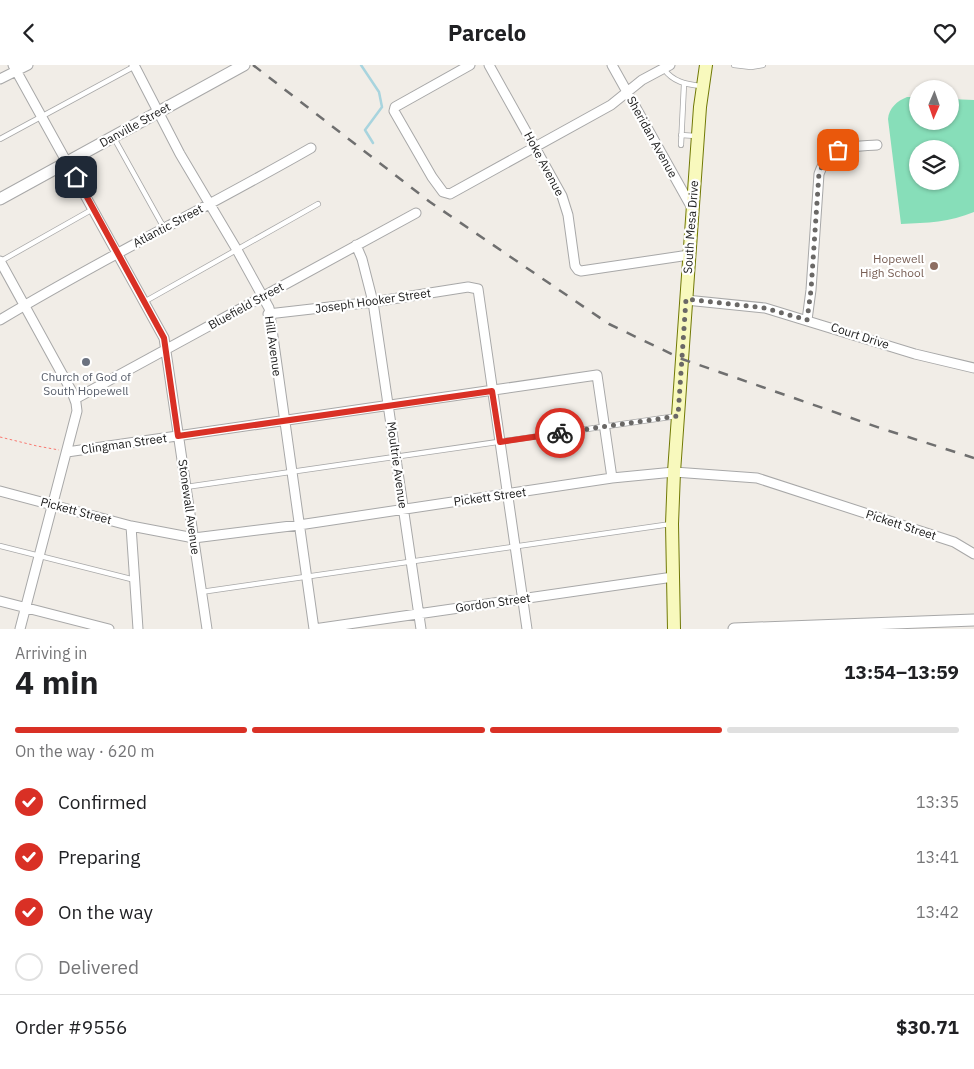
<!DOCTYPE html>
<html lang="en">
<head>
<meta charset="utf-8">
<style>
	body { margin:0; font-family:"IBM Plex Sans",sans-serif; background:#f6f6f6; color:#202124; height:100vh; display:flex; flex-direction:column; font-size:19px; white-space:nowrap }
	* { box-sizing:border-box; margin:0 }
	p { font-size:16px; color:#757577 }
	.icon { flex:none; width:28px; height:28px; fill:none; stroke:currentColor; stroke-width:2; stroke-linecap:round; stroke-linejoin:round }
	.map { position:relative; height:564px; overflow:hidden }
	.drawer { display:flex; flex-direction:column; background:#fff; flex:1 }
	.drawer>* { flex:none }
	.needle { width:32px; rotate:182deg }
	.controls { position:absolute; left:909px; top:15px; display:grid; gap:10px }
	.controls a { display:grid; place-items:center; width:50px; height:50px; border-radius:50%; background:#fff; box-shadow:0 1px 4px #0004; font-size:25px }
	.pin { position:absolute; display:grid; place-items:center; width:42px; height:42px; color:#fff; margin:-21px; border-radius:10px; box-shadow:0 2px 8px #0006 }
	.courier { position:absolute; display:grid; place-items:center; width:50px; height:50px; margin:-25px; border:4px solid #d93025; border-radius:50%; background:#fff; color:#222; box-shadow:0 1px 6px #0007 }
	.head em { font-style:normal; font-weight:700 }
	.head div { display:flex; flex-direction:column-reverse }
	.head { display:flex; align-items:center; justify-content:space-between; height:85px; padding:0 15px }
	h1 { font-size:32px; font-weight:700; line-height:38px }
	.bar { display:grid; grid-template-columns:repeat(4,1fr); gap:8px 5px; align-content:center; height:60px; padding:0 15px }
	.bar i { height:6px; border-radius:4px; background:#e0e0e0 }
	.bar .on { background:#d93025 }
	.bar p { grid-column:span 4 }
	.line { display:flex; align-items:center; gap:12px; padding:0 15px; border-top:1px solid #e0e0e0 }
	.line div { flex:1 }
	ol { padding:0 15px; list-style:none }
	li { display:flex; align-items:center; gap:15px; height:55px }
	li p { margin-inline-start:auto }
	li .icon { padding:5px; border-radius:50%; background:#d93025; color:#fff; stroke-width:4 }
	li:last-child { color:#757577 }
	li i { width:28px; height:28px; border:2px solid #e0e0e0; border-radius:50% }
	header { display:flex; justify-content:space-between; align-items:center; height:65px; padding:0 15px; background:#fff; font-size:22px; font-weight:700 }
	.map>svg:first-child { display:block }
	.pitch { fill:#87deb9; fill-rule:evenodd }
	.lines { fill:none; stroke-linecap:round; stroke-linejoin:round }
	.stream { stroke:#a8d4de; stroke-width:2.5 }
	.service-casing { stroke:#a8a8a8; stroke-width:6 }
	.minor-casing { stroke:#a8a8a8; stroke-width:11 }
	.tertiary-casing { stroke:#a8a8a8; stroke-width:13 }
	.secondary-casing { stroke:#717906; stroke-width:14 }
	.path { stroke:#f97971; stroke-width:1; stroke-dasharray:2.5 2.5; stroke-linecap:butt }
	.service { stroke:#fff; stroke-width:4.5 }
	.minor { stroke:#fff; stroke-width:9 }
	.tertiary { stroke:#fff; stroke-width:11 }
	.secondary { stroke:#f8f9bd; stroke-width:12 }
	.rail { stroke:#6f6f6f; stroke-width:2.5; stroke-dasharray:10 10; stroke-linecap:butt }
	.done { stroke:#6a6866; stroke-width:5; stroke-dasharray:0 9 }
	.route { stroke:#d93025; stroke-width:6 }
	.education-dot { fill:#8d6e63; stroke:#fff; stroke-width:2 }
	.worship-dot { fill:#6b7280; stroke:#fff; stroke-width:2 }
	.labels { text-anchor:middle; stroke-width:4.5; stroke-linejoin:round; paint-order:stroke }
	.street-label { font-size:12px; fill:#212121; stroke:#fff }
	.education-label { font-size:12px; fill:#785e54; stroke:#fff; text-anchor:end }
	.worship-label { font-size:12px; fill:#5b616d; stroke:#fff }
</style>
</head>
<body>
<header><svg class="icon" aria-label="back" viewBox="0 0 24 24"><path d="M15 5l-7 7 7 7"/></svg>Parcelo<svg class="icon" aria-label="heart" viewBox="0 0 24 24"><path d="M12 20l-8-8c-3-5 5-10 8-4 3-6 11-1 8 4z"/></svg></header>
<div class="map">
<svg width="974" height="564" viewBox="0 0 974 564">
	<rect width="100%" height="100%" fill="#f1ede7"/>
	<path class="pitch" d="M907 32H917L918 56H950V34L974 35V147C950 157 927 158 901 159L888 54C889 43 897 36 907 32ZM918 84H950V116H918Z"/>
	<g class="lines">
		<path class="stream" d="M361 0 379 27 382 42 365 65 373 78"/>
		<defs>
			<path id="service" d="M734 0 751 2 763 0
				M664 4C673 17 686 19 700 21
				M681 70 696 71
				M114 73 164 163
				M0 74 135 1
				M681 80 684 19
				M1 196 93 144
				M144 237 318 139
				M186 422 677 351
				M0 481 135 515
				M201 527 671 459"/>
			<path id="minor" d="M13 0 164 273 207 564
				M134 0 180 89 237 185 269 243 314 564 673 512
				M470 0 395 42 394 46 432 112 443 127 450 129 611 40 642 15 670 0
				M489 0 562 131 568 150 575 201 578 205 581 206 689 190
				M612 0 692 143
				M0 14 28 0
				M356 180 362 194 373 237 421 564
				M0 196 72 327 76 338 77 346 20 564
				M686 235 765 243 915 289 974 303
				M268 249 373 237 468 222 478 224 527 564
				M0 255C101 194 208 142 311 83
				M807 255 811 225 819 109C829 79 851 82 877 80
				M75 334 416 148
				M67 387 597 310 612 413
				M0 426 131 461 194 473 299 460 612 413 674 407 757 413 954 477 974 489
				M131 461 138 564
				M0 536 109 564"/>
			<path id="tertiary" d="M0 134 244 0
				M734 564 974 555"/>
			<path id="secondary" d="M674 564 672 459 674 407 700 42 706 0"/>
		</defs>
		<use href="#service" class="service-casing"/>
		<use href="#minor" class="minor-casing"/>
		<use href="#tertiary" class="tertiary-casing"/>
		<use href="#secondary" class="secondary-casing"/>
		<path class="path" d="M0 372 37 381 59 385"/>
		<use href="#service" class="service"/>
		<use href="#minor" class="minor"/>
		<use href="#tertiary" class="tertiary"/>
		<use href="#secondary" class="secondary"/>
		<path class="rail" d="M253 0 430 137 609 259 682 294 880 363 974 393"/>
	</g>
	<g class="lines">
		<path class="done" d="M560 368 678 351 686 234 765 243 807 255 811 225 819 108 825 95 838 85"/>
		<path class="route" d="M76 112 164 273 178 371 492 326 500 377 560 368"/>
	</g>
	<circle class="education-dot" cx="934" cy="201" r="5"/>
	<circle class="worship-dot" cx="86" cy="297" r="5"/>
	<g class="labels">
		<g class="street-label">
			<text transform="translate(135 60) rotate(-29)" y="4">Danville Street</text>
			<text transform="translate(652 72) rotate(61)" y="4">Sheridan Avenue</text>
			<text transform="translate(544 99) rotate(62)" y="4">Hoke Avenue</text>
			<text transform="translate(168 161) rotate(-28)" y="4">Atlantic Street</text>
			<text transform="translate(691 162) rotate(-86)" y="4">South Mesa Drive</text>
			<text transform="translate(373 236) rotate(-8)" y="4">Joseph Hooker Street</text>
			<text transform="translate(246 241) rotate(-29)" y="4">Bluefield Street</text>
			<text transform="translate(860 271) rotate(18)" y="4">Court Drive</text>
			<text transform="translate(273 281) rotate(82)" y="4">Hill Avenue</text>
			<text transform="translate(124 379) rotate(-8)" y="4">Clingman Street</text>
			<text transform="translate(397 400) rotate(82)" y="4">Moultrie Avenue</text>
			<text transform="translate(490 432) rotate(-8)" y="4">Pickett Street</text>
			<text transform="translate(189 442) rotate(82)" y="4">Stonewall Avenue</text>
			<text transform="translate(76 446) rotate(15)" y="4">Pickett Street</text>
			<text transform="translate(901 460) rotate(18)" y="4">Pickett Street</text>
			<text transform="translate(493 538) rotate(-8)" y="4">Gordon Street</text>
		</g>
		<g class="education-label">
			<text x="924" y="198">Hopewell<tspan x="924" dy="14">High School</tspan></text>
		</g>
		<g class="worship-label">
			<text x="86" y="316">Church of God of<tspan x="86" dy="14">South Hopewell</tspan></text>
		</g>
	</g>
</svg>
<div class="controls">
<a><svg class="needle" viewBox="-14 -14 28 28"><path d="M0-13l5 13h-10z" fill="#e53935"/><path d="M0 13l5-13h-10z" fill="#757577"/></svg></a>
<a><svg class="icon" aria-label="layers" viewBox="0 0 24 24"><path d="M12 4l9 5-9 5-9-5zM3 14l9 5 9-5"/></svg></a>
</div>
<div class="pin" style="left:838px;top:85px;background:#ea580c"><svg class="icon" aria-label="bag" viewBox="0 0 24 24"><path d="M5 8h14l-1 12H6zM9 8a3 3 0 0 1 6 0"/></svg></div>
<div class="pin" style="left:76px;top:112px;background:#1f2937"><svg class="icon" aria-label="home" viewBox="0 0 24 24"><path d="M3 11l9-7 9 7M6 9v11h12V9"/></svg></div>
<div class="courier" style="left:560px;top:368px"><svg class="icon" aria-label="bike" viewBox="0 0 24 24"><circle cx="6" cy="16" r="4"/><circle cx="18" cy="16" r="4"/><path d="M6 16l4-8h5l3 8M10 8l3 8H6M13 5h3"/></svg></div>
</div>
<section class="drawer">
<div class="head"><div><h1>4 min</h1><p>Arriving in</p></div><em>13:54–13:59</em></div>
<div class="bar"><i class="on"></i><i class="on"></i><i class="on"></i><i></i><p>On the way · 620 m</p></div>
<ol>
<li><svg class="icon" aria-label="check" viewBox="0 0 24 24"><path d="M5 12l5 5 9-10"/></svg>Confirmed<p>13:35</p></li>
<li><svg class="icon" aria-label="check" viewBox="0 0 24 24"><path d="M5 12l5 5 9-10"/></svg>Preparing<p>13:41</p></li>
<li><svg class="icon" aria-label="check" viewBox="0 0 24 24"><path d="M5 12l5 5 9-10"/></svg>On the way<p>13:42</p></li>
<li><i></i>Delivered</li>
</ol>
<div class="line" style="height:65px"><div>Order #9556</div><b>$30.71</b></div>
</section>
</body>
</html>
